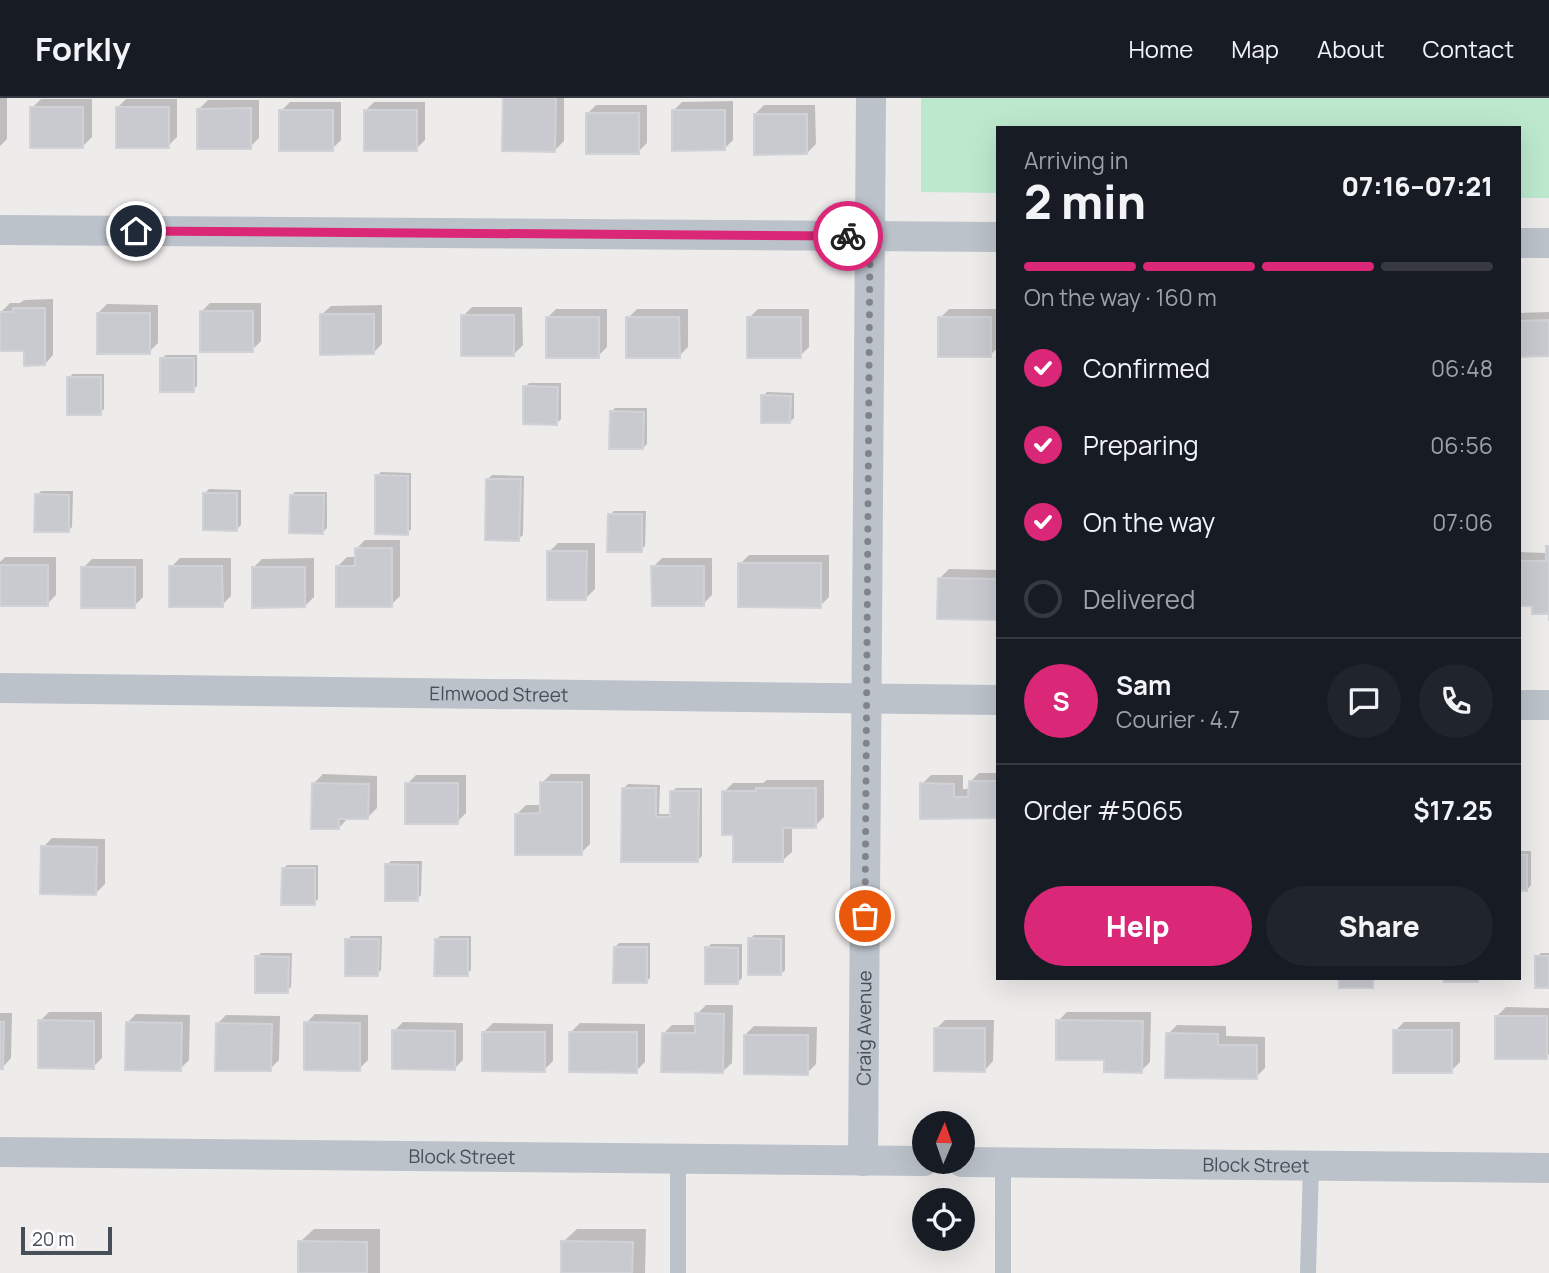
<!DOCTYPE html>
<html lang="en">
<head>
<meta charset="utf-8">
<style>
	body { margin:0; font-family:Manrope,sans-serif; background:#20242c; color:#f1f3f6; height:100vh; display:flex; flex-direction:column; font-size:26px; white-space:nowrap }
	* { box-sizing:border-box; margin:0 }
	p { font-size:23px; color:#9ea1a6 }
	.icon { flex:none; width:38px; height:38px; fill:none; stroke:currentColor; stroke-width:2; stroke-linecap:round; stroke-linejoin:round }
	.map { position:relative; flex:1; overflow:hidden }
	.panel { position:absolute; left:996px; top:28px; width:525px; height:854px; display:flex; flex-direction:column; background:#171b24; border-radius:0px; box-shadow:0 7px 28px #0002 }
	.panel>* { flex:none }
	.needle { width:46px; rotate:2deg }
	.controls { position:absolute; left:912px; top:1013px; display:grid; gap:14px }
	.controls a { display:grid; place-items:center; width:63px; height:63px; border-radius:50%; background:#171b24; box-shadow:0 7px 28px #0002; font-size:35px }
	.scale { position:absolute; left:21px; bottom:18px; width:91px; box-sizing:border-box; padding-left:7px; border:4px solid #464e57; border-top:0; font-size:19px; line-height:24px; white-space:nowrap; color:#464e57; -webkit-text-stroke:5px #fff; paint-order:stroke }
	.pin { position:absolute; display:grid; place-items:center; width:60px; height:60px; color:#fff; margin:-30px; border:4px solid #fff; border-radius:50%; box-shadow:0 2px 7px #0007 }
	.courier { position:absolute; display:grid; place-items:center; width:70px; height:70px; margin:-35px; border:5px solid #db2777; border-radius:50%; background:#fff; color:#222; box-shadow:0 2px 9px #0007 }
	.overview em { font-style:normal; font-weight:800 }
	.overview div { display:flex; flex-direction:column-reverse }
	.overview { display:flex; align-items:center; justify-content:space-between; height:119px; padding:0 28px }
	h1 { font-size:46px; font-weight:800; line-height:52px }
	.bar { display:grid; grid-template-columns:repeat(4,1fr); gap:10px 7px; align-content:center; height:84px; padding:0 28px }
	.bar i { height:9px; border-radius:5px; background:#363941 }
	.bar .selected { background:#db2777 }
	.bar p { grid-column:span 4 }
	.line { display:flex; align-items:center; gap:18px; padding:0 28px; border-top:2px solid #363941 }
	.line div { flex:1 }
	.round { display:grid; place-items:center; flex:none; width:74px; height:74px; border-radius:37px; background:#20242c }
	ol { padding:0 28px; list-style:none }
	li { display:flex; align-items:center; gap:21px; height:77px }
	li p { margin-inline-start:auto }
	li .icon { padding:7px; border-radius:50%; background:#db2777; color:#fff; stroke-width:4 }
	li:last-child { color:#9ea1a6 }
	li i { width:38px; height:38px; border:4px solid #363941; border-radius:50% }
	.cta { display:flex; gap:14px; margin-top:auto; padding:14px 28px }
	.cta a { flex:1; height:80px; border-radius:42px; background:#db2777; color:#fff; font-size:28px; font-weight:800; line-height:80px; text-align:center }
	.cta a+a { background:#20242c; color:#f1f3f6 }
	header { display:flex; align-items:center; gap:42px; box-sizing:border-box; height:98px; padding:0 35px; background:#171b24; border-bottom:2px solid #363941 }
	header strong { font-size:33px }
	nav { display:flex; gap:38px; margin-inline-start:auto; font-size:24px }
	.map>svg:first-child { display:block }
	.green { fill:#bce9ce }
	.shadow { fill:#0003 }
	.building { fill:#c9cad0; stroke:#d0d2d7; stroke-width:2 }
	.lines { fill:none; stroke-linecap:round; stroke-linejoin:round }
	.service { stroke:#bbc2ca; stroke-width:16 }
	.minor { stroke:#bbc2ca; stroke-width:30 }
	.done { stroke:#81858b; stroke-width:7; stroke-dasharray:0 12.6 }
	.route { stroke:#db2777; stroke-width:9 }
	.labels { text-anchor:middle; stroke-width:7; stroke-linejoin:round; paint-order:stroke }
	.street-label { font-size:19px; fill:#464e57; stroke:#fff }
</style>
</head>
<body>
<header>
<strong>Forkly</strong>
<nav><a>Home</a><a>Map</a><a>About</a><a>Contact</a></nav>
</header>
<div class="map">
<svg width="1549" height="1175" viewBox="0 0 1549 1175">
	<rect width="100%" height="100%" fill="#eeebeb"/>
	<path class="green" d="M921 0H1549V100H1519V30H998L997 95 921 94Z"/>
	<path class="shadow" d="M0 0H7V41L0 48Z
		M504 0H564V43L555 52Z
		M41 1H92V39L83 48 32 10Z
		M126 1H177V39L168 48 117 10Z
		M208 2H259V40L250 49 199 11Z
		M733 3V42L724 51 673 13 682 4Z
		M290 4H341V42L332 51 281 13Z
		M374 4H425V42L416 51 365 13Z
		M596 7H647V45L638 54 587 16Z
		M764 7H815L816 46 807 55 755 16Z
		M53 201V257L45 266 26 251 1 214 10 205H20L24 202Z
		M210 205H261V243L252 252 201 214Z
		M107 206 158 207V245L149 254 98 215Z
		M382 207V246L373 255 322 216 331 208Z
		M472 209H522L523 247 514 256 463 218Z
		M556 211H607V249L598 258 547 220Z
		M637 211H688V249L679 258 628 220Z
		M758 211H809V249L800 258 749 220Z
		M949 211H998V250L990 257 940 220Z
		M1549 214V256L1519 257V215Z
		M166 257H197V288L193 292 161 261Z
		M73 276H104V311L100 315 68 280Z
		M529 285H561V321L557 325 525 289Z
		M767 294 794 295V320L790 324 763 298Z
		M615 310H647V346L643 350 611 314Z
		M381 374 411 375V431L407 435 377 378Z
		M492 377 524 378 523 437 518 441 488 381Z
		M209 391 241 392V427L237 431 205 395Z
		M41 393H73L72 429 68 433 37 397Z
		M295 394H327V430L323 434 291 398Z
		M614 413H646L645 448 641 452 610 417Z
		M365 442H400V498L391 507 338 468 347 459H357L356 451Z
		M558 445H595V491L586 500 549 454Z
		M1549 447V514L1534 507 1519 506V454L1547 455Z
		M749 457H829V499L820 508 740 466Z
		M5 459H56V497L47 506H0V464Z
		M180 460H231V498L222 507 171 469Z
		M314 460V499L305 508 253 470 262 461Z
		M662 460H712V497L703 506 653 469Z
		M92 461H143V499L134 508 83 470Z
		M949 471 998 472V520L940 480Z
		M979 675H998V718L922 686 931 677H963V691H970V684Z
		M323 676 377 678V710L368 719 347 721 339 730 314 685Z
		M551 676H590V746L581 755 517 716 526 707H542V685Z
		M416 677H466V715L457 724 407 686Z
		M767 682H824V719L815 728H792V754L783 762 724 694 733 685H763Z
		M628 686 660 687 659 716H672V694L676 690H702V758L698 762 624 690Z
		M52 740 105 741V786L96 795 43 749Z
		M1519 753H1531V787L1527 792 1519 791Z
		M391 763H422L421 797 417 801 387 767Z
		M287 767H318V801L314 805 283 771Z
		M754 837H785V872L781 876 750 841Z
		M351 838H382L381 872 377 876 347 842Z
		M440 838H471V872L467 876 436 842Z
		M619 845H650V880L646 884 615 849Z
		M711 846H742V880L738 884 707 850Z
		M261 855H292L291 889 287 893 257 859Z
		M1541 855H1549V888L1537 859Z
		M706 907H733L732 965 723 973 663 936 672 927H696L697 916Z
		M1506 909 1549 910V956L1546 959 1497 918Z
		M49 914H102V960L93 969 40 923Z
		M1067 914H1151L1150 964 1141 973 1106 960 1058 923Z
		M0 915H12L11 960 3 969H0Z
		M136 916 190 917 189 962 180 971 127 925Z
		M315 916 368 917V962L359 971 306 925Z
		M226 917 280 918 279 962 270 971 217 926Z
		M945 922H994L993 963 985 972 936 931Z
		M403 924 463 925V962L454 971 394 933Z
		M1404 924H1460V964L1451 973 1395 933Z
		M493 925 553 926V963L544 972 484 934Z
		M580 925 645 926V964L636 973 571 934Z
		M1177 927 1226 928V938L1265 939V970L1256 979 1168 936Z
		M754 928 817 929 816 966 807 975 745 937Z
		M314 1131H380V1175H300V1144Z
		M577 1131H646L645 1175H563V1144Z"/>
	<path class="building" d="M503 0H556L555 54 502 53Z
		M30 9H83V50H30Z
		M116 9H169V50H116Z
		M251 10V51H197V11Z
		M279 12H333V53H279Z
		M364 12H417V53H364Z
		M672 12H725V52L672 53Z
		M586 15H639V56H586Z
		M754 16H807V56L754 57Z
		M13 210H45V267L24 268V253H0V214H13Z
		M200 213H253V254H200Z
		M97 215H150V256H97Z
		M320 216H374V256L320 257Z
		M461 217H514V258H461Z
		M546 219H599V260H546Z
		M626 219H679L680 260H626Z
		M747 219H801V260H747Z
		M938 219H991V259H938Z
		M1549 222V258L1519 259V223Z
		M160 260H194V294H160Z
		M67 279H101V317H67Z
		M523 288 558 289 557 327 523 326Z
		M761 297 791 298 790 325H761Z
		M610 313 644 314 643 351H609Z
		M375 377 408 378V437L375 436Z
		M486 381H521L519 443 485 442Z
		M203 395H237V433L203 432Z
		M35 396 69 397V434H34Z
		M290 397H324L323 436 289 435Z
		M608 416H642V454H607Z
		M1546 448H1549V523V516H1532V508H1519V463H1546Z
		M355 450H392V509H336V468H355Z
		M547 453H587L586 502H547Z
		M738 465H821V510L738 509Z
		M0 467H48V508H0Z
		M169 468H222L223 509H169Z
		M651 468H704V508H652Z
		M81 469H135V510H81Z
		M252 469H305V509L252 510Z
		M938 480 998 481V522L937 521Z
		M969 683H998V720L920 721V685L954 686V699H968Z
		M540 684H582V757H515V716L540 715Z
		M312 685 369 686 368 721H339V731H311Z
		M405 685H458V726H405Z
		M622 690H656V719H670V693H699L698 764H621Z
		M756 690H816V730H783V764H733V737H722V693H756Z
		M41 748 97 749 96 797 40 796Z
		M1519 757H1527V793H1519Z
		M385 766 418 767V803H385Z
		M282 770H315V807H281Z
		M748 840 781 841V877H748Z
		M345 841H379L378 878H345Z
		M435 841H468V878H434Z
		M614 849H647V885H613Z
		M705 849 738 850V886H705Z
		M255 858 289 859 288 895H255Z
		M1535 858H1549V890H1535Z
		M1339 880H1373V890H1339Z
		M1444 880H1478V884H1444Z
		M695 915 724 916 723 975 661 974 662 935H695Z
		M1495 918H1547V961H1495Z
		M38 922 94 923V971L38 970Z
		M1056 922 1143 923 1142 975 1104 974V962H1056Z
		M0 924H4L3 971H0Z
		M126 924 182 925 181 973 125 972Z
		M304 924 360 925V973L304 972Z
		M216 925 272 926 271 973H215Z
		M934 930H985V974L934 973Z
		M392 932 455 933V972L392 971Z
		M1393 932H1452V975H1393Z
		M482 934H545V974L482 973Z
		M569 934H637V975L569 974Z
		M1166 935 1218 936V947H1257V981L1165 980Z
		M744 937H808V977L744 976Z
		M298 1143 367 1144V1175H298Z
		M561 1143 633 1144 632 1175H561Z"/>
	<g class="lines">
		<path class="service" d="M678 1175V1061
			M1003 1175V1064
			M1308 1175 1311 1067"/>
		<g class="minor">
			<path d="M0 132 998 139"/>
			<path d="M1519 145H1549"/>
			<path id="s1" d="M0 590 998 602"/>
			<path d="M1519 607H1549"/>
			<path id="s2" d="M0 1054 924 1063"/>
			<path id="s3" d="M863 1063 871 0"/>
			<path id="s4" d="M962 1064 1549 1070"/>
		</g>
	</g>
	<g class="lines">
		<path class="done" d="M848 138H870L865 818"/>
		<path class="route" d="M136 133 848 138"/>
	</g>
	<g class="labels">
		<g class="street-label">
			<text dy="7" stroke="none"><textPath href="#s1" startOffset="499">Elmwood Street</textPath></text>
			<text dy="7" stroke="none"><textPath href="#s3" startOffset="133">Craig Avenue</textPath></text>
			<text dy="7" stroke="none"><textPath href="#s2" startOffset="462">Block Street</textPath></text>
			<text dy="7" stroke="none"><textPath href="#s4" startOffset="294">Block Street</textPath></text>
		</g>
	</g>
</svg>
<div class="controls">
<a><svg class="needle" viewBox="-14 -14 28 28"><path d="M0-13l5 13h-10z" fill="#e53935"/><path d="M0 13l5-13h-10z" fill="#9ea1a6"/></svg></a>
<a><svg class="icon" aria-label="locate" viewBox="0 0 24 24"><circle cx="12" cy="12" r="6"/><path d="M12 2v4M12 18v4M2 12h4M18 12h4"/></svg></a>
</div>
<div class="scale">20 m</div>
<div class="pin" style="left:865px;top:818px;background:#ea580c"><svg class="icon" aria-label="bag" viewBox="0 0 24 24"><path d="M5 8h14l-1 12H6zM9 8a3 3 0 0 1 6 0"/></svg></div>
<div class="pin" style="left:136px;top:133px;background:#1f2937"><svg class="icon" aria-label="home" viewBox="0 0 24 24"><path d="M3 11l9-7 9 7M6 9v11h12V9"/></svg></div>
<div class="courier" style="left:848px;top:138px"><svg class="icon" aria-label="bike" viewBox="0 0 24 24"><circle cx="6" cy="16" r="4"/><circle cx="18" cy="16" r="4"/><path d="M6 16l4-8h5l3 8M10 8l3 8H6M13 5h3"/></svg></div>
<section class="panel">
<div class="overview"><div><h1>2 min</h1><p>Arriving in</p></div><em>07:16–07:21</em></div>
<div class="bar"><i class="selected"></i><i class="selected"></i><i class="selected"></i><i></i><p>On the way · 160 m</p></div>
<ol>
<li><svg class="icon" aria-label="check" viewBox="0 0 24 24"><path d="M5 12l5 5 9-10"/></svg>Confirmed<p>06:48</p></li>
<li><svg class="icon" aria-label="check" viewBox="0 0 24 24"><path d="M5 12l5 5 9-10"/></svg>Preparing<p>06:56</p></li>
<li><svg class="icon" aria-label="check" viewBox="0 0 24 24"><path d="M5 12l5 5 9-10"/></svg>On the way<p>07:06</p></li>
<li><i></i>Delivered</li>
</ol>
<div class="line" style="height:126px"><b class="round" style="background:#db2777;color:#fff">S</b><div><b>Sam</b><p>Courier · 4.7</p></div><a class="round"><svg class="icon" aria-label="chat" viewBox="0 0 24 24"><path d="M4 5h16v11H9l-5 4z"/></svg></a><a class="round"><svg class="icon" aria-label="phone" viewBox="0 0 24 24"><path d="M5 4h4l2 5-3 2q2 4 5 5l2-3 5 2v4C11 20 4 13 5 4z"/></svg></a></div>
<div class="line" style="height:91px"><div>Order #5065</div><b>$17.25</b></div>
<div class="cta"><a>Help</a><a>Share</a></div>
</section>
</div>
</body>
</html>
